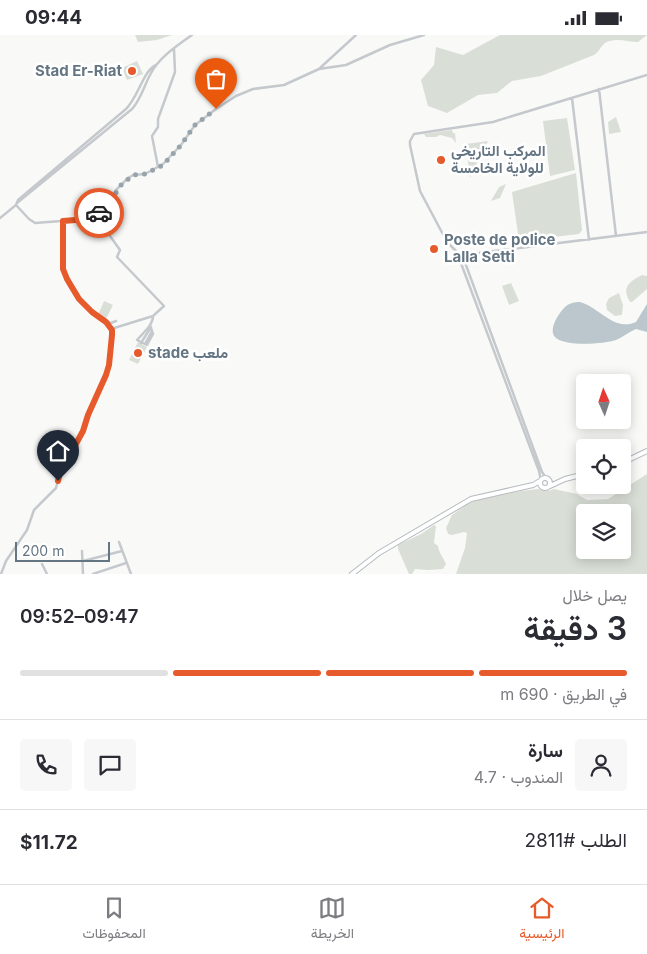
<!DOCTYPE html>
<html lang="ar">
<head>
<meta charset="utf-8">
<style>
	body { margin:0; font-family:Inter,Vazirmatn,sans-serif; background:#f7f7f7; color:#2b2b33; direction:rtl; height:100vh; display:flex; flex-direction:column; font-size:19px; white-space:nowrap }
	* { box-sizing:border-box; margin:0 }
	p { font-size:16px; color:#7c7c81 }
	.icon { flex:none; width:28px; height:28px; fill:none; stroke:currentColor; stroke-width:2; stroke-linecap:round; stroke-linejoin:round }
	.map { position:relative; height:539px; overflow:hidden; direction:ltr }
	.details { display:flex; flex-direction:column; background:#fff; flex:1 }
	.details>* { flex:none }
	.needle { width:32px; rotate:357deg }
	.buttons { position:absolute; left:576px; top:339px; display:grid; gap:10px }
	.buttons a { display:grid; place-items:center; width:55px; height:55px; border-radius:5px; background:#fff; box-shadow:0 2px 12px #0003; font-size:25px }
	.scale { position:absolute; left:15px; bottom:12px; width:95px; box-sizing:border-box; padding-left:5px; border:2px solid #647583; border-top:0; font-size:14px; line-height:18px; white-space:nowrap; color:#647583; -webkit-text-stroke:4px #fff; paint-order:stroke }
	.pin { position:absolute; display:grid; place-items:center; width:42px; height:42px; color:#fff; margin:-51px -21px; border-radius:50% 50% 50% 0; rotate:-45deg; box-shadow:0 0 5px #0007 }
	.pin .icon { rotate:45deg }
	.courier { position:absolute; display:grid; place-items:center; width:50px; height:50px; margin:-25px; border:4px solid #e65a2b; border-radius:50%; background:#fff; color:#222; box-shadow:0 1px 6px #0007 }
	.overview em { font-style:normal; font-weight:600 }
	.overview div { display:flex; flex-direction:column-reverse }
	.overview { display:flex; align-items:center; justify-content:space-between; height:85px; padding:0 20px }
	h1 { font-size:32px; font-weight:600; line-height:38px }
	.bar { display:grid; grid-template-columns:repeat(4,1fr); gap:8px 5px; align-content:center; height:60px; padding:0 20px }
	.bar i { height:6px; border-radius:4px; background:#e1e1e2 }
	.bar .selected { background:#e65a2b }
	.bar p { grid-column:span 4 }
	.line { display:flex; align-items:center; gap:12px; padding:0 20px; border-top:1px solid #e1e1e2 }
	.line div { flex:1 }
	.round { display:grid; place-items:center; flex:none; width:52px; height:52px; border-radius:5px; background:#f7f7f7 }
	.status { display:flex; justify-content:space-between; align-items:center; height:35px; padding:0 25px; background:#fff; direction:ltr }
	.status svg { height:14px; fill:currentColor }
	.tabs { display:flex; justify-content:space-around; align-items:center; height:70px; border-top:1px solid #e1e1e2; background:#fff; font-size:14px; color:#7c7c81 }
	.tabs a { display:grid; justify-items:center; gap:2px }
	.tabs .selected { color:#e65a2b }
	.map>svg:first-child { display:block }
	.green { fill:#d9dfd6; fill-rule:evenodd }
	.water { fill:#bbc7cc }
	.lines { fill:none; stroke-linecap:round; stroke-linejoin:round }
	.secondary-casing { stroke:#b5bbc0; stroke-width:6 }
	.minor { stroke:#c5c9cd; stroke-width:2.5 }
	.secondary { stroke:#fff; stroke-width:4 }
	.done { stroke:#98a4ac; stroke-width:5; stroke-dasharray:0 9 }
	.route { stroke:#e65a2b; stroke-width:6 }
	.poi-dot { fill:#e65a2b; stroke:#fff; stroke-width:2 }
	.labels { text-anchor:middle; stroke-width:5; stroke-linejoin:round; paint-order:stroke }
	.poi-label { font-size:15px; font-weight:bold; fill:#647583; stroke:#fff; text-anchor:start }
</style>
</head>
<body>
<div class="status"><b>09:44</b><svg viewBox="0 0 49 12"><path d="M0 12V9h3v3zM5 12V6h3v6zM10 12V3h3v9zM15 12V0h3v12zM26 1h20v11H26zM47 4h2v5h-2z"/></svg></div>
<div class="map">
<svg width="647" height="539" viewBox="0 0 647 539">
	<rect width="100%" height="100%" fill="#f9faf7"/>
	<path class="green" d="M135 0H172L157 5 138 7Z
		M500 0H647L638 7C627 7 615 2 605 8 601 11 599 17 594 20L541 41 512 46 497 58 478 60 447 78 428 71 421 45 434 30 436 12 463 20Z
		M137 26 143 39 127 45 122 33Z
		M616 82 621 97 609 99 608 87Z
		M567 83 575 135 550 141 543 86Z
		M452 95 453 98H455L456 108 452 103 440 100 436 102H426L424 99Z
		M488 106 470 143 466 109Z
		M576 138 582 195 579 199 519 206 512 157Z
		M506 149 500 163 491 166 499 152Z
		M642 240 647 241V254L632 267H630C621 252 629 247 642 240Z
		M511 248 519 266 509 270 502 251Z
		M619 258 623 270 622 280 615 281 607 275 606 269 609 263Z
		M104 266 113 270 106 284 98 280Z
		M138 307 147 312 138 329 129 325Z
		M647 439V539H456L465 513 467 498 464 497 452 500 448 499 446 493 452 480 467 469 479 464 521 456 538 454 548 456 554 454 577 459 587 465 608 464ZM585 478H622V515H585Z
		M434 490 436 491 434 508 438 511C439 518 443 522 446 529L443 534 428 535 415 534 412 539H409L398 514V510L421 499Z"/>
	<path class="water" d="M580 267C599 272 614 297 636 287L647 269V297L636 294C629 297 623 302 616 305 604 309 564 312 555 302 548 294 559 278 565 272 569 268 575 267 580 267Z"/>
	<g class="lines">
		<defs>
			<path id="secondary" d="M622 428 647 416
				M540 448a5 5 0 1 1 10 0a5 5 0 1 1-10 0Z
				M550 451 565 444 585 439
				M352 539 379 518 471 464 533 450 540 446"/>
		</defs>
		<use href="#secondary" class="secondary-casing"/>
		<path class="minor" d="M320 33 356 0
			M599 54 616 201
			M572 63 589 205
			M158 132 152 101 158 92V84L175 37 174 14
			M17 168 132 74C141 64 144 51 150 40 158 23 178 10 192 0
			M16 170 29 184 35 188 88 184 95 181 107 171 116 155 127 144 133 140 145 139 163 129 181 110 195 90 216 74 236 61 253 54 284 50 319 34 346 30 390 10 424 0
			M99 178 105 194 120 215 117 222 164 271 153 281 111 294
			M0 183 16 170 18 165 126 74C139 61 143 36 156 30
			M63 186C63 202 61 218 63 234 67 256 91 281 111 288L116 286
			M458 218 447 207 420 156 410 110V106L414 99 493 87 647 40
			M457 221a3 3 0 1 1 6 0a3 3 0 1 1-6 0Z
			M463 220 647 197
			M463 222 542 437 547 444
			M459 223 539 436 541 446
			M150 290 153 299 147 310 137 305C143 298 153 290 153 281
			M141 308 151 292
			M145 309 152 296
			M119 507 131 539
			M82 516 83 539
			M83 526 122 516
			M42 529 47 539
			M1 539 6 526 27 495 34 475 56 453 60 438 83 397 88 380 109 330 112 300V295L106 287
			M93 539 126 528"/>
		<use href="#secondary" class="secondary"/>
	</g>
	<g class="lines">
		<path class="done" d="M99 178 107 171 121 150 133 140 145 139 163 130 181 110 195 90 216 74"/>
		<path class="route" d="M58 446 60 438 83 396 88 380 106 340 109 330 112 300V295L106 287 92 277 79 264 67 244 63 234V186L88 184 99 178"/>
	</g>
	<g class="poi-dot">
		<circle cx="132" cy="36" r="5"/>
		<circle cx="441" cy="125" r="5"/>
		<circle cx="434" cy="214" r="5"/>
		<circle cx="138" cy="318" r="5"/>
	</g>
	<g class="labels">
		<g class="poi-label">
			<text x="122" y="41" text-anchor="end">Stad Er-Riat</text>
			<text x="451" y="121">المركب التاريخي<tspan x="451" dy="17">للولاية الخامسة</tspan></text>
			<text x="444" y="210">Poste de police<tspan x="444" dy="17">Lalla Setti</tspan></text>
			<text x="148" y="323">stade ملعب</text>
		</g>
	</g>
</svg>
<div class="buttons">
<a><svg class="needle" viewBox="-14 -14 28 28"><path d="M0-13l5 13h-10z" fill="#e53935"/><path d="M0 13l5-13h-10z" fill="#7c7c81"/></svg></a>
<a><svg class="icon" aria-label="locate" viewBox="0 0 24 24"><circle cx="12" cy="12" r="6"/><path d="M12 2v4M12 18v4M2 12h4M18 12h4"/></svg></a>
<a><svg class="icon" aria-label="layers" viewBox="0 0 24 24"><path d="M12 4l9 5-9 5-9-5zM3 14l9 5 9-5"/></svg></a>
</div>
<div class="scale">200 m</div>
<div class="pin" style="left:216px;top:74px;background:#ea580c"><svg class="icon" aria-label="bag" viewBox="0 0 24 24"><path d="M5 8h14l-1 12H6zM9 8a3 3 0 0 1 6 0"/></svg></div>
<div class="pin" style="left:58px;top:446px;background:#1f2937"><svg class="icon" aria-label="home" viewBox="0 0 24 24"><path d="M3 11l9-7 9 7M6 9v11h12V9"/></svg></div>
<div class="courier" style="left:99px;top:178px"><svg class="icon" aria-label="car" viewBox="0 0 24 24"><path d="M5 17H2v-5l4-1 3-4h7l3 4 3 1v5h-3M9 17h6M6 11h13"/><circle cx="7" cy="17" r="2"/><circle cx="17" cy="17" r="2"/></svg></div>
</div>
<section class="details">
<div class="overview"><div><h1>3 دقيقة</h1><p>يصل خلال</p></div><em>09:47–09:52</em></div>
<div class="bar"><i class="selected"></i><i class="selected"></i><i class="selected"></i><i></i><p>في الطريق · 690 m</p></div>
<div class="line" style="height:90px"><a class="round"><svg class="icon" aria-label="person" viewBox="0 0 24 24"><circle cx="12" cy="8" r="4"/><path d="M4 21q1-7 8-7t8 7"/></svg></a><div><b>سارة</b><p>المندوب · 4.7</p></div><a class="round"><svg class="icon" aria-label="chat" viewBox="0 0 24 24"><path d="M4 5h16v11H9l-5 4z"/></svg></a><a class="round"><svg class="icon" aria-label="phone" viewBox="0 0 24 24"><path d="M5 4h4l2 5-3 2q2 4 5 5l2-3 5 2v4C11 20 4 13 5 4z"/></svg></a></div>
<div class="line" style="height:65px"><div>الطلب #2811</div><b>$11.72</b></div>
</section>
<nav class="tabs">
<a class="selected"><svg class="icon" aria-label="home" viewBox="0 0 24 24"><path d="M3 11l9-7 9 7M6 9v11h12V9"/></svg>الرئيسية</a>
<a><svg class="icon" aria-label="map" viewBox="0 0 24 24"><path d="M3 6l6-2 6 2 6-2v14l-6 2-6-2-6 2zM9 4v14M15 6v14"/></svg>الخريطة</a>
<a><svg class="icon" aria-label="saved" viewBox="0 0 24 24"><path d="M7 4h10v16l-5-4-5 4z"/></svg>المحفوظات</a>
</nav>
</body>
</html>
